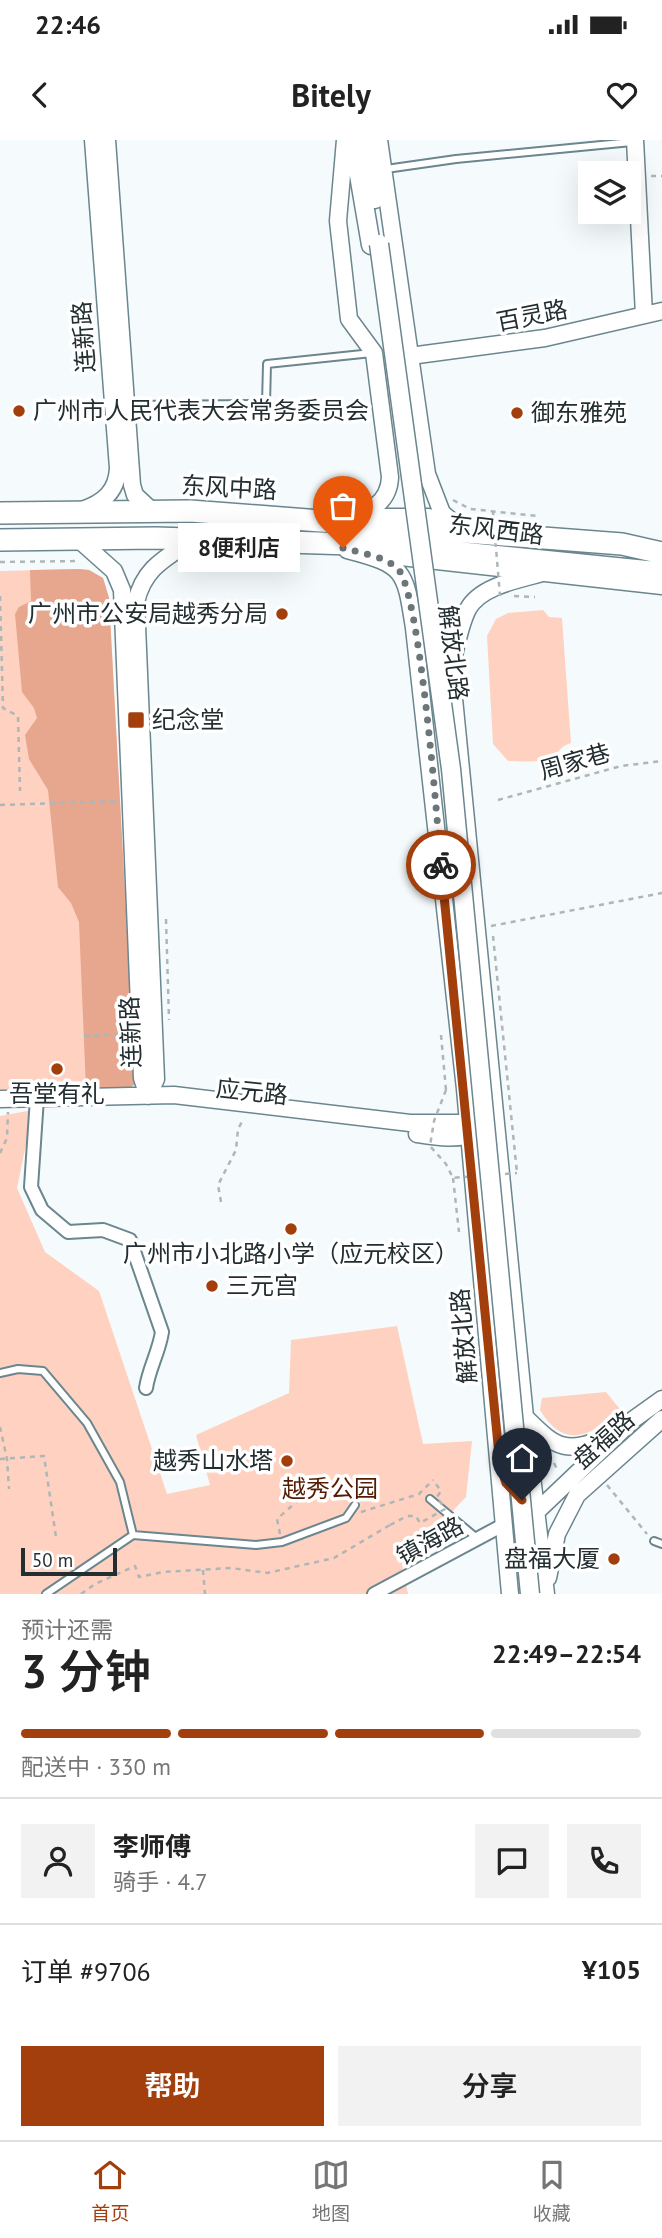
<!DOCTYPE html>
<html lang="zh">
<head>
<meta charset="utf-8">
<style>
	body { margin:0; font-family:"PT Sans","Noto Sans SC",sans-serif; background:#f2f2f2; color:#222; height:100vh; display:flex; flex-direction:column; font-size:26px; white-space:nowrap }
	* { box-sizing:border-box; margin:0 }
	p { font-size:23px; color:#767676 }
	.icon { flex:none; width:38px; height:38px; fill:none; stroke:currentColor; stroke-width:2; stroke-linecap:round; stroke-linejoin:round }
	.map { position:relative; height:1454px; overflow:hidden }
	.sheet { display:flex; flex-direction:column; background:#fff; flex:1 }
	.sheet>* { flex:none }
	.fabs { position:absolute; left:578px; top:21px; display:grid; gap:14px }
	.fabs a { display:grid; place-items:center; width:63px; height:63px; border-radius:0px; background:#fff; box-shadow:0 7px 28px #0002; font-size:35px }
	.scale { position:absolute; left:21px; bottom:18px; width:96px; box-sizing:border-box; padding-left:7px; border:4px solid #232e31; border-top:0; font-size:19px; line-height:24px; white-space:nowrap; color:#232e31; -webkit-text-stroke:5px #fff; paint-order:stroke }
	.pin { position:absolute; display:grid; place-items:center; width:60px; height:60px; color:#fff; margin:-72px -30px; border-radius:50% 50% 50% 0; rotate:-45deg; box-shadow:0 0 7px #0007 }
	.pin .icon { rotate:45deg }
	.courier { position:absolute; display:grid; place-items:center; width:70px; height:70px; margin:-35px; border:5px solid #a33f0d; border-radius:50%; background:#fff; color:#222; box-shadow:0 2px 9px #0007 }
	.bubble { position:absolute; height:49px; border-radius:0px; background:#fff; box-shadow:0 7px 28px #0002; font-size:23px; font-weight:600; line-height:49px; text-align:center }
	.head em { font-style:normal; font-weight:600 }
	.head div { display:flex; flex-direction:column-reverse }
	.head { display:flex; align-items:center; justify-content:space-between; height:119px; padding:0 21px }
	h1 { font-size:46px; font-weight:600; line-height:52px }
	.bar { display:grid; grid-template-columns:repeat(4,1fr); gap:10px 7px; align-content:center; height:84px; padding:0 21px }
	.bar i { height:9px; border-radius:5px; background:#e0e0e0 }
	.bar .on { background:#a33f0d }
	.bar p { grid-column:span 4 }
	.line { display:flex; align-items:center; gap:18px; padding:0 21px; border-top:2px solid #e0e0e0 }
	.line div { flex:1 }
	.round { display:grid; place-items:center; flex:none; width:74px; height:74px; border-radius:0px; background:#f2f2f2 }
	.primary-button { display:flex; gap:14px; margin-top:auto; padding:14px 21px }
	.primary-button a { flex:1; height:80px; border-radius:0px; background:#a33f0d; color:#fff; font-size:28px; font-weight:600; line-height:80px; text-align:center }
	.primary-button a+a { background:#f2f2f2; color:#222 }
	.status { display:flex; justify-content:space-between; align-items:center; height:49px; padding:0 35px; background:#fff; direction:ltr }
	.status svg { height:19px; fill:currentColor }
	header { display:flex; justify-content:space-between; align-items:center; height:91px; padding:0 21px; background:#fff; font-size:32px; font-weight:600 }
	.tab-bar { display:flex; justify-content:space-around; align-items:center; height:98px; border-top:2px solid #e0e0e0; background:#fff; font-size:19px; color:#767676 }
	.tab-bar a { display:grid; justify-items:center; gap:4px }
	.tab-bar .on { color:#a33f0d }
	.map>svg:first-child { display:block }
	.green { fill:#fed1c0 }
	.forest { fill:#e7a78e }
	.lines { fill:none; stroke-linecap:round; stroke-linejoin:round }
	.lane-casing { stroke:#6b868e; stroke-width:10 }
	.street-casing { stroke:#6b868e; stroke-width:16 }
	.secondary-casing { stroke:#6b868e; stroke-width:19 }
	.primary-casing { stroke:#6b868e; stroke-width:21 }
	.highway-casing { stroke:#6b868e; stroke-width:24 }
	.path { stroke:#aeb6b8; stroke-width:2.5; stroke-dasharray:5 5; stroke-linecap:butt }
	.lane { stroke:#fff; stroke-width:6 }
	.street { stroke:#fff; stroke-width:12 }
	.secondary { stroke:#fff; stroke-width:16 }
	.primary { stroke:#fff; stroke-width:18 }
	.highway { stroke:#fff; stroke-width:21 }
	.primary-bridge-casing { stroke:#6b868e; stroke-width:21; stroke-linecap:butt }
	.path-bridge { stroke:#aeb6b8; stroke-width:2.5; stroke-dasharray:5 5; stroke-linecap:butt }
	.primary-bridge { stroke:#fff; stroke-width:18 }
	.done { stroke:#6c7678; stroke-width:7; stroke-dasharray:0 12.6 }
	.route { stroke:#a33f0d; stroke-width:9 }
	.poi-dot { fill:#a33f0d; stroke:#fff; stroke-width:2.5 }
	.labels { text-anchor:middle; stroke-width:7; stroke-linejoin:round; paint-order:stroke }
	.street-label { font-size:24px; fill:#232e31; stroke:#fff }
	.poi-label { font-size:24px; fill:#232e31; stroke:#fff; text-anchor:start }
	.park-label { font-size:24px; fill:#541c02; stroke:#fff }
</style>
</head>
<body>
<div class="status"><b>22:46</b><svg viewBox="0 0 49 12"><path d="M0 12V9h3v3zM5 12V6h3v6zM10 12V3h3v9zM15 12V0h3v12zM26 1h20v11H26zM47 4h2v5h-2z"/></svg></div>
<header><svg class="icon" aria-label="back" viewBox="0 0 24 24"><path d="M15 5l-7 7 7 7"/></svg>Bitely<svg class="icon" aria-label="heart" viewBox="0 0 24 24"><path d="M12 20l-8-8c-3-5 5-10 8-4 3-6 11-1 8 4z"/></svg></header>
<div class="map">
<svg width="662" height="1454" viewBox="0 0 662 1454">
	<rect width="100%" height="100%" fill="#f5fbfc"/>
	<path class="green" d="M79 429 89 430 103 438 109 458 135 937 134 945 123 949H0V431Z
		M543 470 549 477 562 478 571 603C561 606 561 610 553 616 542 624 521 621 508 621L493 604 487 496 496 479 508 473Z
		M33 970 17 1048 45 1112 99 1151 167 1354 210 1345 196 1295 289 1253 291 1200 397 1186 423 1304 472 1301 466 1357 402 1424 408 1454H0V976Z
		M606 1252 620 1269C592 1297 564 1310 540 1270L542 1258Z"/>
	<path class="forest" d="M30 430 79 429 89 430 103 438 109 458 135 937 134 945 129 948 86 949 79 782 71 763 58 747 48 650 29 619 25 595 37 578 34 568 22 552 15 474 19 467 31 461Z"/>
	<g class="lines">
		<defs>
			<path id="lane" d="M386 29 456 19 632 2
				M129 265 266 264 267 224 372 213
				M0 1233 18 1229 43 1231 87 1283 120 1342 133 1395
				M430 1359 478 1399
				M654 1401 662 1404
				M46 1454 133 1395 256 1405 282 1402 346 1378 355 1365"/>
			<path id="street" d="M37 958 31 1047 42 1070 68 1092 103 1090 130 1100 162 1192C159 1212 149 1228 146 1248
				M374 1454 505 1384"/>
			<path id="secondary" d="M107 0 132 345 135 355 151 370
				M379 0 427 334 442 373 465 392
				M635 0 644 175
				M410 216 545 198 662 171
				M82 370C104 363 117 351 118 328L93 0
				M373 377H429L451 384
				M344 380C367 372 389 365 390 337L374 213 349 179 338 81 345 0
				M77 398 114 431 122 450 142 938 148 956
				M347 410C405 425 405 430 414 488L465 949 510 1454
				M383 415 662 446
				M148 956 156 939 136 462C144 427 166 418 194 399
				M0 959 174 955 410 983H479
				M417 994C436 997 460 1001 477 992
				M525 1277C559 1311 565 1313 612 1296
				M532 1376 634 1279 662 1259
				M548 1438 557 1394 577 1355 662 1279
				M546 1454 525 1277 451 528C456 509 459 487 468 469 484 440 538 438 567 425"/>
			<path id="primary" d="M353 0 371 105
				M370 0 375 59"/>
			<path id="highway" d="M0 373 190 371 622 404 662 413
				M0 400 156 398 383 405 662 433"/>
		</defs>
		<use href="#lane" class="lane-casing"/>
		<use href="#street" class="street-casing"/>
		<use href="#secondary" class="secondary-casing"/>
		<use href="#primary" class="primary-casing"/>
		<use href="#highway" class="highway-casing"/>
		<path class="path" d="M651 36H662
			M453 360 470 369 538 376
			M0 422 80 421
			M0 456 3 568 18 576 20 651
			M514 456 535 457
			M498 660 621 626 662 621
			M0 665 119 661
			M166 779 169 880
			M491 786 662 753
			M493 796 517 1033
			M441 895 446 950
			M84 896 127 894
			M0 1013 7 998 8 972
			M453 1038 459 1092
			M221 1062 218 1045 236 1010 238 989 244 978
			M0 1287 7 1319 9 1349
			M0 1319 44 1316 56 1397
			M554 1323 558 1331
			M607 1345 647 1394
			M361 1372 419 1354 433 1340
			M280 1394 277 1379 302 1357 294 1340 286 1343
			M203 1430 205 1454
			M81 1454 95 1444 135 1426 139 1437 163 1432 231 1428 267 1433 334 1418 390 1385"/>
		<use href="#lane" class="lane"/>
		<use href="#street" class="street"/>
		<use href="#secondary" class="secondary"/>
		<use href="#primary" class="primary"/>
		<use href="#highway" class="highway"/>
		<defs>
			<path id="primary-bridge" d="M379 104 451 629 530 1454"/>
		</defs>
		<use href="#primary-bridge" class="primary-bridge-casing"/>
		<path class="path-bridge" d="M493 372 500 456
			M446 950 434 981 430 1006 446 1024 453 1038 474 1036
			M505 1034 517 1033
			M390 1385 407 1376H416L420 1383 445 1369 437 1357 441 1351 433 1340"/>
		<use href="#primary-bridge" class="primary-bridge"/>
	</g>
	<g class="lines">
		<path class="done" d="M343 408C360 413 385 416 398 429 420 452 437 680 441 725"/>
		<path class="route" d="M441 725 500 1325 506 1343 522 1360"/>
	</g>
	<g class="poi-dot">
		<circle cx="19" cy="271" r="7"/>
		<circle cx="517" cy="273" r="7"/>
		<circle cx="282" cy="474" r="7"/>
		<rect x="127" y="571" width="18" height="18" rx="3.5"/>
		<circle cx="57" cy="929" r="7"/>
		<circle cx="291" cy="1089" r="7"/>
		<circle cx="212" cy="1146" r="7"/>
		<circle cx="287" cy="1321" r="7"/>
		<circle cx="614" cy="1419" r="7"/>
	</g>
	<g class="labels">
		<g class="street-label">
			<text transform="translate(532 176) rotate(-11)" y="8">百灵路</text>
			<text transform="translate(84 197) rotate(-94)" y="8">连新路</text>
			<text transform="translate(229 348) rotate(3)" y="8">东风中路</text>
			<text transform="translate(496 390) rotate(7)" y="8">东风西路</text>
			<text transform="translate(453 513) rotate(83)" y="8">解放北路</text>
			<text transform="translate(575 622) rotate(-16)" y="8">周家巷</text>
			<text transform="translate(131 892) rotate(-92)" y="8">连新路</text>
			<text transform="translate(252 952) rotate(6)" y="8">应元路</text>
			<text transform="translate(464 1196) rotate(-95)" y="8">解放北路</text>
			<text transform="translate(604 1300) rotate(-42)" y="8">盘福路</text>
			<text transform="translate(430 1401) rotate(-29)" y="8">镇海路</text>
		</g>
		<g class="poi-label">
			<text x="33" y="279">广州市人民代表大会常务委员会</text>
			<text x="531" y="281">御东雅苑</text>
			<text x="268" y="482" text-anchor="end">广州市公安局越秀分局</text>
			<text x="152" y="588">纪念堂</text>
			<text x="57" y="962" text-anchor="middle">吾堂有礼</text>
			<text x="291" y="1122" text-anchor="middle">广州市小北路小学（应元校区）</text>
			<text x="226" y="1154">三元宫</text>
			<text x="273" y="1329" text-anchor="end">越秀山水塔</text>
			<text x="600" y="1427" text-anchor="end">盘福大厦</text>
		</g>
		<g class="park-label">
			<text x="330" y="1357">越秀公园</text>
		</g>
	</g>
</svg>
<div class="fabs">
<a><svg class="icon" aria-label="layers" viewBox="0 0 24 24"><path d="M12 4l9 5-9 5-9-5zM3 14l9 5 9-5"/></svg></a>
</div>
<div class="scale">50 m</div>
<div class="pin" style="left:343px;top:408px;background:#ea580c"><svg class="icon" aria-label="bag" viewBox="0 0 24 24"><path d="M5 8h14l-1 12H6zM9 8a3 3 0 0 1 6 0"/></svg></div>
<div class="pin" style="left:522px;top:1360px;background:#1f2937"><svg class="icon" aria-label="home" viewBox="0 0 24 24"><path d="M3 11l9-7 9 7M6 9v11h12V9"/></svg></div>
<div class="courier" style="left:441px;top:725px"><svg class="icon" aria-label="bike" viewBox="0 0 24 24"><circle cx="6" cy="16" r="4"/><circle cx="18" cy="16" r="4"/><path d="M6 16l4-8h5l3 8M10 8l3 8H6M13 5h3"/></svg></div>
<div class="bubble" style="left:178px;top:383px;width:122px">8便利店</div>
</div>
<section class="sheet">
<div class="head"><div><h1>3 分钟</h1><p>预计还需</p></div><em>22:49–22:54</em></div>
<div class="bar"><i class="on"></i><i class="on"></i><i class="on"></i><i></i><p>配送中 · 330 m</p></div>
<div class="line" style="height:126px"><a class="round"><svg class="icon" aria-label="person" viewBox="0 0 24 24"><circle cx="12" cy="8" r="4"/><path d="M4 21q1-7 8-7t8 7"/></svg></a><div><b>李师傅</b><p>骑手 · 4.7</p></div><a class="round"><svg class="icon" aria-label="chat" viewBox="0 0 24 24"><path d="M4 5h16v11H9l-5 4z"/></svg></a><a class="round"><svg class="icon" aria-label="phone" viewBox="0 0 24 24"><path d="M5 4h4l2 5-3 2q2 4 5 5l2-3 5 2v4C11 20 4 13 5 4z"/></svg></a></div>
<div class="line" style="height:91px"><div>订单 #9706</div><b>¥105</b></div>
<div class="primary-button"><a>帮助</a><a>分享</a></div>
</section>
<nav class="tab-bar">
<a class="on"><svg class="icon" aria-label="home" viewBox="0 0 24 24"><path d="M3 11l9-7 9 7M6 9v11h12V9"/></svg>首页</a>
<a><svg class="icon" aria-label="map" viewBox="0 0 24 24"><path d="M3 6l6-2 6 2 6-2v14l-6 2-6-2-6 2zM9 4v14M15 6v14"/></svg>地图</a>
<a><svg class="icon" aria-label="saved" viewBox="0 0 24 24"><path d="M7 4h10v16l-5-4-5 4z"/></svg>收藏</a>
</nav>
</body>
</html>
